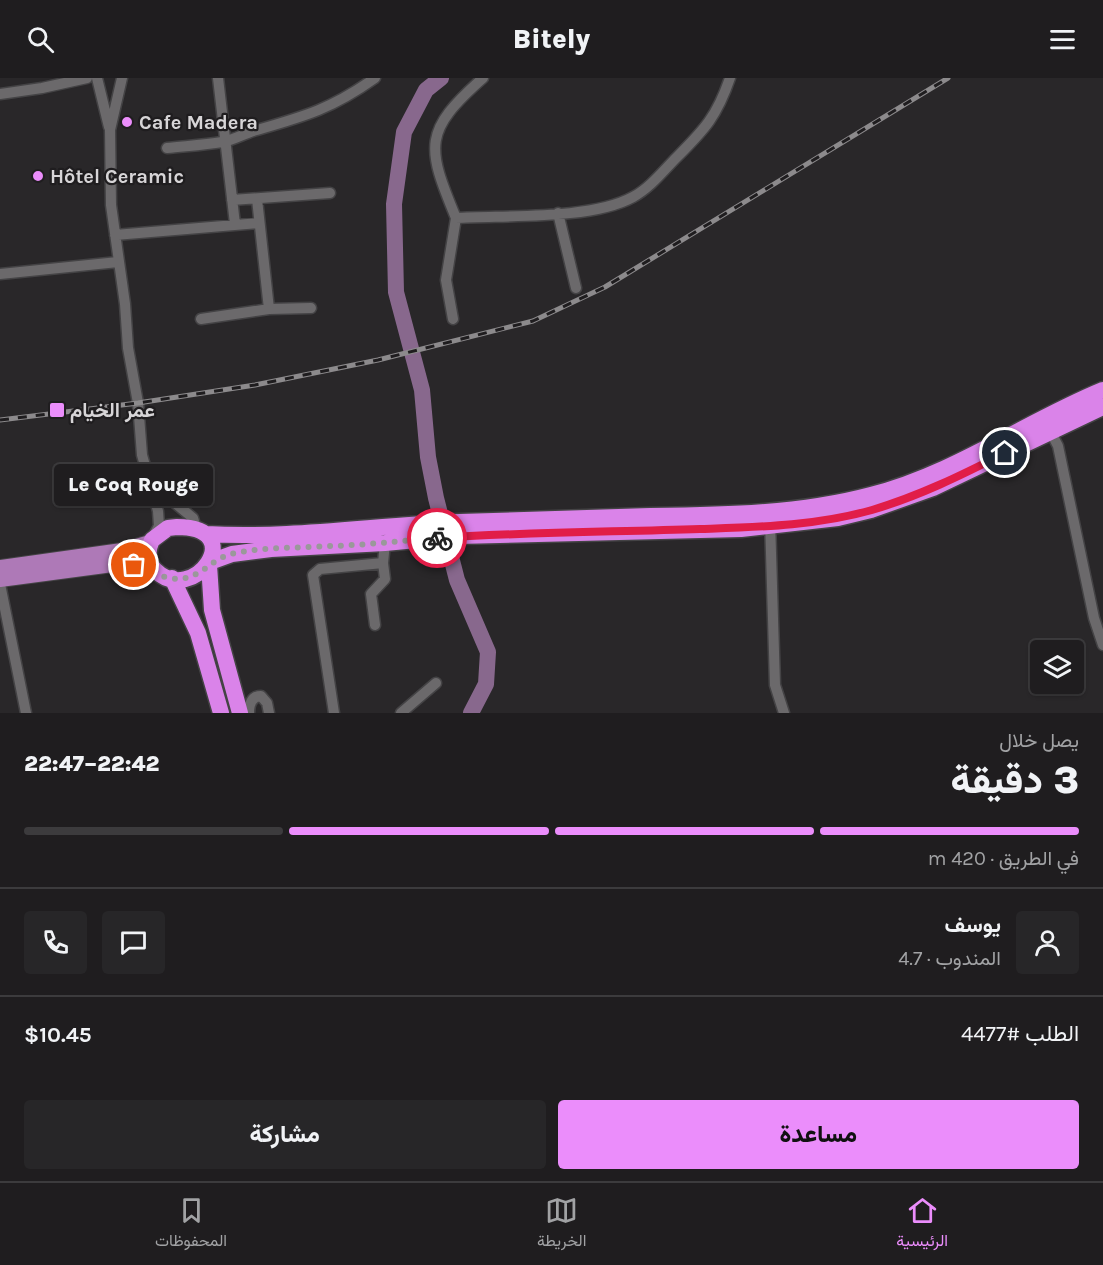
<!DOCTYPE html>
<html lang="ar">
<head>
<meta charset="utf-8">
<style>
	body { margin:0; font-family:Karla,Vazirmatn,sans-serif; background:#272628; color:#f1f3f6; direction:rtl; height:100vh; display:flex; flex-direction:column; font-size:22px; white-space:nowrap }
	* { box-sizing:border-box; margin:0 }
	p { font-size:20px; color:#a1a2a4 }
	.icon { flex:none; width:33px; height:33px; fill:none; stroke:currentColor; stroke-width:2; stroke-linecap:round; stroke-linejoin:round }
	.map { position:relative; height:635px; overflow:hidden; direction:ltr }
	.details { display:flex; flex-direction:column; background:#1f1d1f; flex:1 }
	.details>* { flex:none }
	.buttons { position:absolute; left:1030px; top:562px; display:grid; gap:12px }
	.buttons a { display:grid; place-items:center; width:54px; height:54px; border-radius:6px; background:#1f1d1f; box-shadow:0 2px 4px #0004,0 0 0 2px #3c3b3d; font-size:30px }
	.pin { position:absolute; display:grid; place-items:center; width:51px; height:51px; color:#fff; margin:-26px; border:3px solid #fff; border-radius:50%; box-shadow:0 2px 6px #0007 }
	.courier { position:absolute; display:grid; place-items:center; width:60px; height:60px; margin:-30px; border:4px solid #e11d48; border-radius:50%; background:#fff; color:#222; box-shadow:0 2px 8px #0007 }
	.bubble { position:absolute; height:42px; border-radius:6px; background:#1f1d1f; box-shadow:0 2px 4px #0004,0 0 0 2px #3c3b3d; font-size:20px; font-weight:800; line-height:42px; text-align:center; direction:rtl }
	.overview em { font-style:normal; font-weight:800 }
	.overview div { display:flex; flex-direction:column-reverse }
	.overview { display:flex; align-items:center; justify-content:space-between; height:102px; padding:0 24px }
	h1 { font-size:39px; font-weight:800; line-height:45px }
	.bar { display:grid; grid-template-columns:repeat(4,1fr); gap:9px 6px; align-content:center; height:72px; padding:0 24px }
	.bar i { height:8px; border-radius:4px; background:#3c3b3d }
	.bar .active { background:#eb8dfb }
	.bar p { grid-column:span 4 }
	.line { display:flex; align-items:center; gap:15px; padding:0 24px; border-top:2px solid #3c3b3d }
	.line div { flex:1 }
	.round { display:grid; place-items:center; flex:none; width:63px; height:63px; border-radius:6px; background:#272628 }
	.primary-button { display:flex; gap:12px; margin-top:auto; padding:12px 24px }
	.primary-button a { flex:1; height:69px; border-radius:6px; background:#eb8dfb; color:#111; font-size:24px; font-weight:800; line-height:69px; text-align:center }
	.primary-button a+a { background:#272628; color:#f1f3f6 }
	header { display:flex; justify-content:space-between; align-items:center; height:78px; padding:0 24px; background:#1f1d1f; font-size:27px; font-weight:800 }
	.dock { display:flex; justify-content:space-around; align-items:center; height:84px; border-top:2px solid #3c3b3d; background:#1f1d1f; font-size:16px; color:#a1a2a4 }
	.dock a { display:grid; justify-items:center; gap:3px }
	.dock .active { color:#eb8dfb }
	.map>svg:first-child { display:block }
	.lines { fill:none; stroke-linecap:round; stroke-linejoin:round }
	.river { stroke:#88688d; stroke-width:16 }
	.minor-casing { stroke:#444345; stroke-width:13 }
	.major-casing { stroke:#444345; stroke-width:16 }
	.highway-casing { stroke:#444345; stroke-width:19 }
	.minor { stroke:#6b696b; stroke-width:10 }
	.major { stroke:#ae79b7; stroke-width:14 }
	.highway { stroke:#da83e9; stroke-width:16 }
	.rail-casing { stroke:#8c8a8c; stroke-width:5 }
	.rail { stroke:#1f1d1f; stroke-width:3; stroke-dasharray:9; stroke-linecap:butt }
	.done { stroke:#9a989a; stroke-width:6; stroke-dasharray:0 10.8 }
	.route { stroke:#e11d48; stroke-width:8 }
	.poi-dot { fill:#eb8dfb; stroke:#1f1d1f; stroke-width:2 }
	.labels { text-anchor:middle; stroke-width:4.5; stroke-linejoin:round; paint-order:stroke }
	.poi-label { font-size:20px; font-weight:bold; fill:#d7d5d7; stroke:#1f1d1f; text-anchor:start }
</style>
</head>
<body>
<header><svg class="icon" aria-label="menu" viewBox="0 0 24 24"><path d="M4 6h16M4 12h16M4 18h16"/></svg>Bitely<svg class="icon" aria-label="search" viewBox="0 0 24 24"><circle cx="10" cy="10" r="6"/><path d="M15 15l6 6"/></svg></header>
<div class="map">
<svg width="1103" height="635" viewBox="0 0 1103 635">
	<rect width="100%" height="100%" fill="#292729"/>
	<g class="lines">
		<path class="river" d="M441 0 426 12 404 54 394 126 396 214 422 312 428 379 436 420 457 502 488 574 486 606 471 635"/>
		<defs>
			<path id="minor" d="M97 0 109 49
				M122 0 110 52 111 127 125 226 128 270 138 325 142 377 158 433 159 448 153 459
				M218 0 235 146
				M483 0C423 53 426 68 456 140 506 137 591 142 633 119 650 110 664 92 677 79 705 51 717 38 730 0
				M0 16 42 10 87 0
				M167 70C185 68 204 67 222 64 234 62 245 55 257 52 306 38 333 30 375 0
				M257 121 269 231
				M232 122 330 115
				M558 135 576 210
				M115 157 259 145
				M0 196 118 184
				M201 241 269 231 311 230
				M453 241 446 202 456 140
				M1048 349 1058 368 1094 540 1103 567
				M148 393 164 416 193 440 196 450
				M770 442 775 607 784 635
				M0 506 26 635
				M375 547 371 516 385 501 383 485
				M249 635C249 627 251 618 261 618L267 625 269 635
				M334 635 313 497 320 491 383 485 385 465
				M401 635 436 605"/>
			<path id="major" d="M0 489 122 472 150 464
				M0 502 120 486 157 494"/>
			<path id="highway" d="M177 449C251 449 193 530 155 492 147 484 147 473 152 462L168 450Z
				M206 456C291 461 376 447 460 444 524 442 587 440 650 438 724 437 800 436 871 417 954 396 1025 344 1103 312
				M210 484 232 476 271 471 385 465 458 458 741 451 838 440 871 432 933 410 1103 329
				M209 487 212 532 240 635
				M172 500 198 555 221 635"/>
		</defs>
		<use href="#minor" class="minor-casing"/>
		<use href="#major" class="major-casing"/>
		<use href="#highway" class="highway-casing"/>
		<use href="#minor" class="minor"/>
		<use href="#major" class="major"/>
		<use href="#highway" class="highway"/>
		<defs>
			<path id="rail" d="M0 342 138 325 255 307 378 282 533 243 605 209 948 0"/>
		</defs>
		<use href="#rail" class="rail-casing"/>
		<use href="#rail" class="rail"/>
	</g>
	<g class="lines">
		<path class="done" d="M134 487C147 492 164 501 178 501 202 500 211 480 235 475 266 469 299 470 331 468 366 467 401 463 437 460"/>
		<path class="route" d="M437 460C524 454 613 454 700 451 758 449 816 448 872 432 919 418 962 397 1005 375"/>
	</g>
	<g class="poi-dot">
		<circle cx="127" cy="44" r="6"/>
		<circle cx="38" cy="98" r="6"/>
		<rect x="49" y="324" width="16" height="16" rx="3"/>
	</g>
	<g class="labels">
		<g class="poi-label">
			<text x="139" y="51">Cafe Madera</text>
			<text x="50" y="105">Hôtel Ceramic</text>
			<text x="70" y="339">عمر الخيام</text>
		</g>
	</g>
</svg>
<div class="buttons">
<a><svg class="icon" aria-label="layers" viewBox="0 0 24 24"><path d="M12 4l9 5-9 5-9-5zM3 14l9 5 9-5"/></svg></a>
</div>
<div class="pin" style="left:134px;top:487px;background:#ea580c"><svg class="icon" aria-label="bag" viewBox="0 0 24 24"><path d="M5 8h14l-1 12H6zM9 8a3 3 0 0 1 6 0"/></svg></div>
<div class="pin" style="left:1005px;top:375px;background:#1f2937"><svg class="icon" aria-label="home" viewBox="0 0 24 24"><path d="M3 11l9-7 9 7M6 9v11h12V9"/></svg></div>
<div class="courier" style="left:437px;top:460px"><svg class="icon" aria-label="bike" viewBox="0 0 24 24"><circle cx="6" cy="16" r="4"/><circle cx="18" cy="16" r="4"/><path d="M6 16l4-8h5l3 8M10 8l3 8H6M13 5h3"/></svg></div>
<div class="bubble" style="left:54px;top:386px;width:159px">Le Coq Rouge</div>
</div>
<section class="details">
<div class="overview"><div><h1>3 دقيقة</h1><p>يصل خلال</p></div><em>22:42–22:47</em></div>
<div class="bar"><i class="active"></i><i class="active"></i><i class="active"></i><i></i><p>في الطريق · 420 m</p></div>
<div class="line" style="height:108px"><a class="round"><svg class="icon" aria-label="person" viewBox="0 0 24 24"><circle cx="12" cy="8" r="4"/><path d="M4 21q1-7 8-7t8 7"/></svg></a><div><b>يوسف</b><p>المندوب · 4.7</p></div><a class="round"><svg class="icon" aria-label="chat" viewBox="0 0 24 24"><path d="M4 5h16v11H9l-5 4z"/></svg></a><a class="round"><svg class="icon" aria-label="phone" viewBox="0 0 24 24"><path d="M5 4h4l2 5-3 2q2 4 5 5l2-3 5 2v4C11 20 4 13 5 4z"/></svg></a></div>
<div class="line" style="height:78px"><div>الطلب #4477</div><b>$10.45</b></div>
<div class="primary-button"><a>مساعدة</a><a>مشاركة</a></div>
</section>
<nav class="dock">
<a class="active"><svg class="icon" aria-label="home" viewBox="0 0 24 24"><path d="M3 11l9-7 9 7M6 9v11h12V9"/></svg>الرئيسية</a>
<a><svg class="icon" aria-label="map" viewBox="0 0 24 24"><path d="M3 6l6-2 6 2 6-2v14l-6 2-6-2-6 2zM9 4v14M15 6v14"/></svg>الخريطة</a>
<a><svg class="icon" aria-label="saved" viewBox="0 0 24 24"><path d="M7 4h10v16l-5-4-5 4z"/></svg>المحفوظات</a>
</nav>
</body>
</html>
